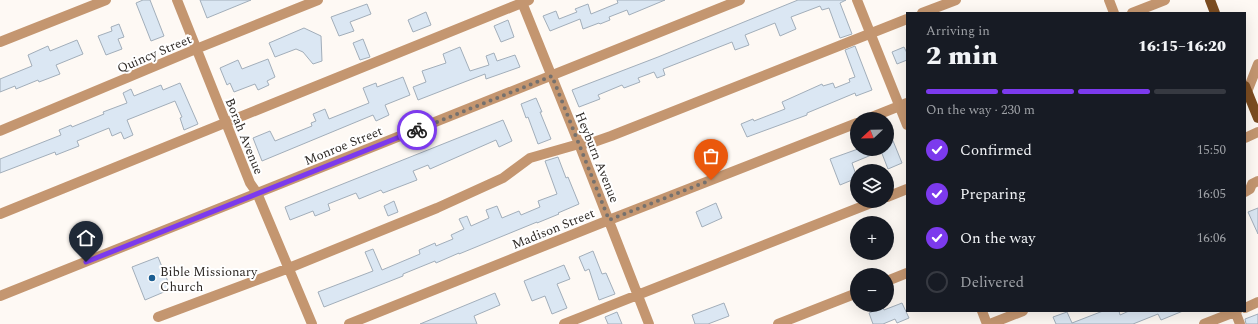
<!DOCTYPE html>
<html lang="en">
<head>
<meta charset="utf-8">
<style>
	body { margin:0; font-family:Spectral,serif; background:#242831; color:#f1f3f6; height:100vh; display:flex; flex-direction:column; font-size:15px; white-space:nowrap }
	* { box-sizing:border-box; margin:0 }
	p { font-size:13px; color:#9ea1a6 }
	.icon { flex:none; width:22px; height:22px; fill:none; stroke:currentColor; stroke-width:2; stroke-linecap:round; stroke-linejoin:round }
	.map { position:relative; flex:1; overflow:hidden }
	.panel { position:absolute; left:906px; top:12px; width:340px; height:300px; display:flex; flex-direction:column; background:#171b24; border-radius:0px; box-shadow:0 4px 16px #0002 }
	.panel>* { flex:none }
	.needle { width:26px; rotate:248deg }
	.buttons { position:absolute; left:850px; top:112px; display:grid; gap:8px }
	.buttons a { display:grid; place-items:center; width:44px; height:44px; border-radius:50%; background:#171b24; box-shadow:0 4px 16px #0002; font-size:20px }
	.pin { position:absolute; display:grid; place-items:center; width:34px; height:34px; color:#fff; margin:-41px -17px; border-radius:50% 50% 50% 0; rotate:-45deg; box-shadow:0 0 4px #0007 }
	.pin .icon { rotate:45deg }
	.courier { position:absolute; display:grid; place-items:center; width:40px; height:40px; margin:-20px; border:3px solid #7c3aed; border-radius:50%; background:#fff; color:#222; box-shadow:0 1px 5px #0007 }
	.overview em { font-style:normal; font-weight:800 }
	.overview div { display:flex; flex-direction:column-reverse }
	.overview { display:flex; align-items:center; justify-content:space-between; height:68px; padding:0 20px }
	h1 { font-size:26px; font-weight:800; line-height:30px }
	.bar { display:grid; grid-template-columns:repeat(4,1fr); gap:6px 4px; align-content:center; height:48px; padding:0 20px }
	.bar i { height:5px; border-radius:3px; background:#363941 }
	.bar .current { background:#7c3aed }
	.bar p { grid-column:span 4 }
	ol { padding:0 20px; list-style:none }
	li { display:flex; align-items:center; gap:12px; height:44px }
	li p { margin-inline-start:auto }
	li .icon { padding:4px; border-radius:50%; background:#7c3aed; color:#fff; stroke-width:4 }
	li:last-child { color:#9ea1a6 }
	li i { width:22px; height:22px; border:2px solid #363941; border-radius:50% }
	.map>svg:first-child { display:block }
	.building { fill:#dbe7f3; stroke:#a2aeba }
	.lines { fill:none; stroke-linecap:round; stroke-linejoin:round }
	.minor { stroke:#c49670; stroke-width:10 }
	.major { stroke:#7b4c21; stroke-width:10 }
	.done { stroke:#76716d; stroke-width:4; stroke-dasharray:0 7.2 }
	.route { stroke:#7c3aed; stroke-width:5 }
	.poi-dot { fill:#1a5d92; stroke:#fff; stroke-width:1.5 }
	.labels { text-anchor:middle; stroke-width:4; stroke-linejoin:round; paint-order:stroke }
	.street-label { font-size:13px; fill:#2d2824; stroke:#fff }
	.poi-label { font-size:13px; fill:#2d2824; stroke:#fff; text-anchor:start }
</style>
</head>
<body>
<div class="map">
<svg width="1258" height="324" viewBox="0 0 1258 324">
	<rect width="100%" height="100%" fill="#fef9f4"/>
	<path class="building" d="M143 0H150L164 36 151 41 136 3Z
		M200 0H251L207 18Z
		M617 0H665L629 15 627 10 609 17 610 20 600 24 599 23 583 29 580 19 550 31 543 16 556 11 559 19 577 12 575 9 588 4 591 14 618 3Z
		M798 0H846L840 3 852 34 840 38 829 8 822 10 820 6 791 17 796 29 780 36 775 23 745 35 749 45 735 50 732 42 663 69 665 75 657 78 654 72 638 78 640 82 624 88 622 85 598 95 600 99 579 107 572 90 658 57Z
		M367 4 371 14 350 22 354 31 339 36 331 17Z
		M426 12 431 25 413 32 408 20Z
		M508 20 514 37 501 42 494 26Z
		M119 24 124 37 118 39 122 49 106 55 98 36 112 31 111 27Z
		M304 28 321 36 322 61 313 64 303 52 296 49 275 57 269 43Z
		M363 39 370 57 360 60 353 43Z
		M77 40 83 54 56 65 60 74 39 82 38 80 16 89 15 86 0 92V79L32 66 28 55 48 46 50 51Z
		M855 46 872 90 856 96 855 93 807 113V115L747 137 741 124 753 119 754 121 785 109 782 102 822 84 823 86 833 83 835 88 850 82 849 79 855 77 845 50Z
		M460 47 470 71 489 65 486 56 494 53 497 61 515 55 520 67 486 79 485 74 418 100 413 87 426 82 422 71 446 63 443 54Z
		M904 47 907 53V60L897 64 892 52Z
		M268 59 275 77 267 81 269 85 258 90 255 84 234 92 230 83 227 85 220 68 238 60 242 69Z
		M403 77 410 95 385 105 389 115 376 121 373 115 262 161 253 138 270 131 275 141 312 126 311 123 316 121 313 114 325 109 329 119 369 103 363 88 376 83 377 87Z
		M180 83 198 124 184 130 180 118 182 117 175 101 127 120 133 135 124 139 121 132 112 136 109 128 77 141 79 146 56 155 55 152 0 173V159L61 135 59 130 71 125 72 127 104 114 103 112 127 103 123 93 131 89 134 96 161 85 163 90Z
		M536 98 542 112H540L551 139 538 144 528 117 526 118 521 104Z
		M503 120 512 141 499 147 496 140 430 169 428 165 413 171 417 180 383 193 381 190 359 199 356 193 328 204 330 210 315 216 313 211 290 220 285 207Z
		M887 126 902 163 888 169 881 151 852 163 857 178 840 185 830 159 858 149H887Z
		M558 157 566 178 568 177 579 204 558 213 559 214 537 223V222L459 254V253L436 263 435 261 403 274V276L324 307 318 292 373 271 365 252 373 249 382 270 420 254 419 250 435 243 436 246 453 239 451 235 464 229 459 219 467 216 471 226 489 218 486 210 497 206 502 218 519 211 521 215 540 207 538 201 557 194 545 161Z
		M394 201 398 212 388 216 384 206Z
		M716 203 722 218 702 227 696 212Z
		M1258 208V234L1248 212Z
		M593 251 602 274 606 273 615 294 599 300 589 269 585 271 579 257Z
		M158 257 171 289 145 300 132 267Z
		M564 265 570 279 557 284 567 308 552 314 545 296 532 301 524 281Z
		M495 293 500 305 474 316 477 324H420Z
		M724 303 729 316 708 324H695L692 315Z
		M902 303 909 318 897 323 895 319 883 324H873L869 313 883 307 884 310Z
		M1103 311H1119L1120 315 1129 311H1183L1161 320 1158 314 1133 324H1056L1053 317 1067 312 1072 323Z
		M617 312 622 324H608L605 317Z
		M1258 314V324H1246L1245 319Z"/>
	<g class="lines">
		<path class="minor" d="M177 0 250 183 257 193 312 324
			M521 0 579 144 649 324
			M857 0 907 125
			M1109 0 1114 13
			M922 13 956 0
			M1132 13 1165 0
			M0 42 106 0
			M1247 92 1258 64
			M867 119 907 103
			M0 131 196 49 318 0
			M1245 138 1258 132
			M1245 192 1250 189 1252 184 1258 181
			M887 197 907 189
			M0 214 529 0
			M887 281 907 273
			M0 296 740 0
			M1245 308 1258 302
			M982 311 987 324
			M1235 311 1240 324
			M158 317 289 268 437 208 503 178 530 158 579 144 591 143 611 136 907 19
			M349 324 609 220 857 123
			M564 324 876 201
			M778 324 857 293
			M990 324 1023 311
			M1204 324 1237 311"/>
		<path class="major" d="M1210 0 1215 13
			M1245 86 1258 118"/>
	</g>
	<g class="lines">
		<path class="done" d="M417 130 552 76 609 220 711 180"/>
		<path class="route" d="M86 262 417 130"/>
	</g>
	<circle class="poi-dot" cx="152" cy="278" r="4"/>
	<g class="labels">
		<g class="street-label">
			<text transform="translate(154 53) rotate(-23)" y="5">Quincy Street</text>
			<text transform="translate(245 136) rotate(68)" y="5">Borah Avenue</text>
			<text transform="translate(343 145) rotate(-22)" y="5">Monroe Street</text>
			<text transform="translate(598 157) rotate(68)" y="5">Heyburn Avenue</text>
			<text transform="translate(553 228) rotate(-22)" y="5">Madison Street</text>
		</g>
		<g class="poi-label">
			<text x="160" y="276">Bible Missionary<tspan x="160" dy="15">Church</tspan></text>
		</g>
	</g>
</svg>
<div class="buttons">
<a><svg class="needle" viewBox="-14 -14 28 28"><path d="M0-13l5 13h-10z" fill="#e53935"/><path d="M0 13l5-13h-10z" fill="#9ea1a6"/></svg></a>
<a><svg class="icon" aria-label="layers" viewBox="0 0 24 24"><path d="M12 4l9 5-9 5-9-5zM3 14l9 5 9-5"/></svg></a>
<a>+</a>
<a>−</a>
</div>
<div class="pin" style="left:711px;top:180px;background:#ea580c"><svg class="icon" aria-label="bag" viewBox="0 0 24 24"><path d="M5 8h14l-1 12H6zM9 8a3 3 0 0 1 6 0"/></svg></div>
<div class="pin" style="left:86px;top:262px;background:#1f2937"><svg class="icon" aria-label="home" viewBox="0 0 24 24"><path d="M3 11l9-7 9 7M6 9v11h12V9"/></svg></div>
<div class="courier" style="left:417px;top:130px"><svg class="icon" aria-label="bike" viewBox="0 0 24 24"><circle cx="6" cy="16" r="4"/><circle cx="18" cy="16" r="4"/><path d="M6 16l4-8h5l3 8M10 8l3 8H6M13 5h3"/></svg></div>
<section class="panel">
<div class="overview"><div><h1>2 min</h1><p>Arriving in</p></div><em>16:15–16:20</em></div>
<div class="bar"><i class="current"></i><i class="current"></i><i class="current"></i><i></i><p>On the way · 230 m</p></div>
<ol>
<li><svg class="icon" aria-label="check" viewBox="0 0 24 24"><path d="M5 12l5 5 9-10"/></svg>Confirmed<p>15:50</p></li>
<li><svg class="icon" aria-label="check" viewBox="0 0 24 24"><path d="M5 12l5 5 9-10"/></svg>Preparing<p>16:05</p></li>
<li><svg class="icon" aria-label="check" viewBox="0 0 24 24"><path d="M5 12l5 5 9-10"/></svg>On the way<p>16:06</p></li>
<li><i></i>Delivered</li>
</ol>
</section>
</div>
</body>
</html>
